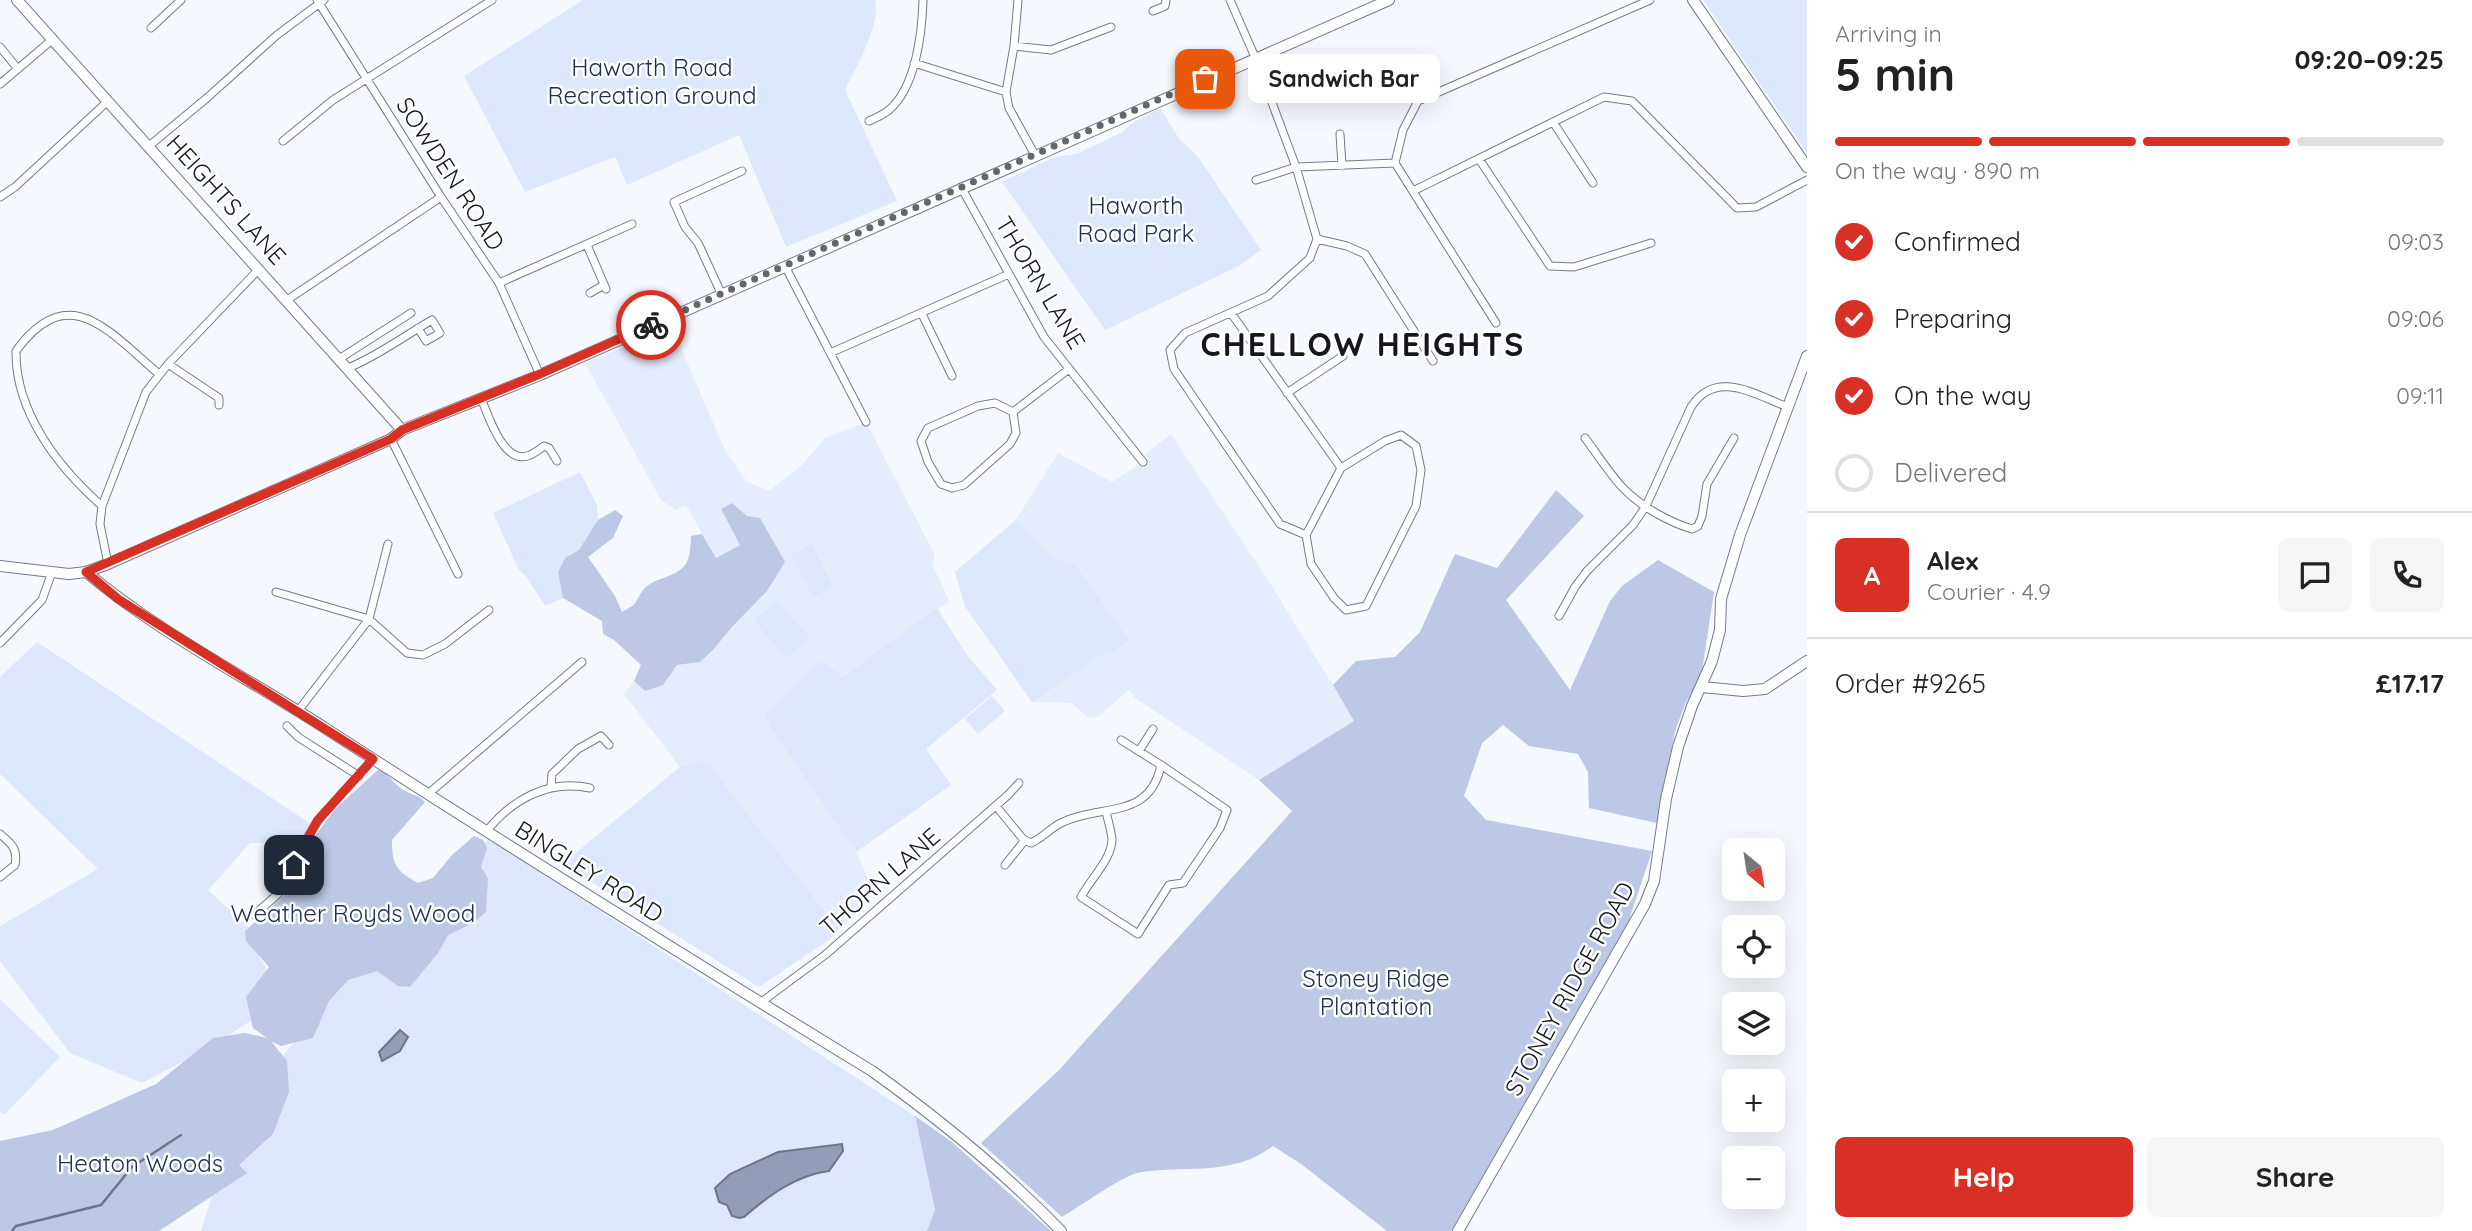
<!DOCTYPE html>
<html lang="en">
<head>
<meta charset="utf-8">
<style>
	body { margin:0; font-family:Quicksand,sans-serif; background:#f6f6f6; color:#222; height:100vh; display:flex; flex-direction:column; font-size:26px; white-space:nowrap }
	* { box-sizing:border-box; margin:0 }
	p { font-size:23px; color:#767676 }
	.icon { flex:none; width:38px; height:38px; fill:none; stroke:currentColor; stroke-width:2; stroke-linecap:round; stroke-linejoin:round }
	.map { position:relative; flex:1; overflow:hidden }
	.panel { display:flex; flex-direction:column; background:#fff; width:665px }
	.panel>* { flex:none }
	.needle { width:46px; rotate:150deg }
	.tools { position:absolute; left:1722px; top:838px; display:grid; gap:14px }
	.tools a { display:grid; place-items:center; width:63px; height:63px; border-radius:10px; background:#fff; box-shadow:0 7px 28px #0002; font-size:35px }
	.pin { position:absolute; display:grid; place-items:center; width:60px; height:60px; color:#fff; margin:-30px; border-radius:14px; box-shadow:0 4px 10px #0006 }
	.courier { position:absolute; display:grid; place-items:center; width:70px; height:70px; margin:-35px; border:5px solid #d93025; border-radius:50%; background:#fff; color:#222; box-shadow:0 2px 9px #0007 }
	.bubble { position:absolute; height:49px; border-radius:10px; background:#fff; box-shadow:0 7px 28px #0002; font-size:23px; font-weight:700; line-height:49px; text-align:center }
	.summary em { font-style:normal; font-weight:700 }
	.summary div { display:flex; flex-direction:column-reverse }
	.summary { display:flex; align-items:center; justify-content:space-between; height:119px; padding:0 28px }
	h1 { font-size:46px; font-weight:700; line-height:52px }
	.bar { display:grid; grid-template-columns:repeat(4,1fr); gap:10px 7px; align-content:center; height:84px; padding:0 28px }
	.bar i { height:9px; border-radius:5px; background:#e0e0e0 }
	.bar .active { background:#d93025 }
	.bar p { grid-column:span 4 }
	.line { display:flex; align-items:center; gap:18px; padding:0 28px; border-top:2px solid #e0e0e0 }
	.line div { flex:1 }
	.round { display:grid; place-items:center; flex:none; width:74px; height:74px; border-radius:10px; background:#f6f6f6 }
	ol { padding:0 28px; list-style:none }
	li { display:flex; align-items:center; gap:21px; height:77px }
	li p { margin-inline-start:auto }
	li .icon { padding:7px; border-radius:50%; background:#d93025; color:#fff; stroke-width:4 }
	li:last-child { color:#767676 }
	li i { width:38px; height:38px; border:4px solid #e0e0e0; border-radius:50% }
	.cta { display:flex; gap:14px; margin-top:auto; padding:14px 28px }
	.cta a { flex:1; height:80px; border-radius:10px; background:#d93025; color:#fff; font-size:28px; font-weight:700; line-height:80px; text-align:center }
	.cta a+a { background:#f6f6f6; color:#222 }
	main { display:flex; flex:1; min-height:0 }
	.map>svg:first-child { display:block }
	.built { fill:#e4ecfe }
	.green { fill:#dde7fd }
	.forest { fill:#bcc8e5 }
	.water { fill:#919db9; stroke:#6c758a; stroke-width:2 }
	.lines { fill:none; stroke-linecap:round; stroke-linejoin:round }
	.stream { stroke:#6c758a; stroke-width:2.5 }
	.street-casing { stroke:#757b89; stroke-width:9 }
	.secondary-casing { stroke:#757b89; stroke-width:12 }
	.street { stroke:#fff; stroke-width:7 }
	.secondary { stroke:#fff; stroke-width:10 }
	.done { stroke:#63666b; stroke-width:7; stroke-dasharray:0 12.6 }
	.route { stroke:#d93025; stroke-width:9 }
	.labels { text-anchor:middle; stroke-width:5; stroke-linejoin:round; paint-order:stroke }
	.park-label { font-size:24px; fill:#212f56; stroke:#fff }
	.street-label { font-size:24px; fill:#14171c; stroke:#fff }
	.district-label { font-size:32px; font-weight:bold; letter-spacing:2px; fill:#14171c; stroke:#fff }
</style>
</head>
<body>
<main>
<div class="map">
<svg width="1807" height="1231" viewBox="0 0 1807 1231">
	<rect width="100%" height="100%" fill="#f5f8fe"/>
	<path class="built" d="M672 327 724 448 747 482 769 491 802 465 825 438 866 422 935 555 932 564 949 601 841 677 825 662 820 798 856 852 872 887 864 896 863 907 839 929 749 815 696 763 680 767 624 694 634 681 645 690 663 685 677 665 700 662 713 650 731 628 747 516 732 503 721 510 741 544 716 558 686 505 676 510 661 500 585 363Z
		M1171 434 1266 577 1355 721 1259 780 1135 698 1129 690 1099 716 1089 718 1071 703 1032 702 965 606 955 572 1015 521 1058 453 1112 482 1148 459 1145 454Z"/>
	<path class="green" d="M583 0H875C881 25 856 67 845 90L897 201 786 247 739 135 627 185 615 157 525 192 464 76Z
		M1703 0H1807V153Z
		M1160 108 1179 139 1198 157 1261 250 1239 266 1105 330 1002 182 1055 157 1076 154 1121 133 1134 122Z
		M580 472 597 505 598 520 593 530 579 550 565 558 558 572 563 598 545 606 526 576 519 570 493 513Z
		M1015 521C1035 537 1049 561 1076 566L1129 640 1110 653 1108 650 1032 702 965 606 955 572Z
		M811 544 833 586 813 597 791 555Z
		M777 601 810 638 787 658 754 621Z
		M937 608 967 655 997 690 926 749 951 785 856 852 770 726 765 714 818 663 825 662 842 677Z
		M37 642 311 824 296 842 250 843 208 890 251 930 247 936 268 972 246 1002 258 1016 214 1045 142 1083 70 1053 0 961V926L98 869 0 774V677Z
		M992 696 1005 711 978 734 965 719Z
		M696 763 709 765 839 929 830 939 759 987 562 864 680 767Z
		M489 839 915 1116 935 1210 927 1231H201L241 1106 301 1034 345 975 361 971Z
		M0 999 60 1057 4 1115 0 1111Z"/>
	<path class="forest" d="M1556 490 1584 516 1506 600 1570 690 1610 601 1622 586 1658 560 1714 592 1702 671 1693 691 1686 702 1675 731 1657 823 1589 808 1588 772 1578 754 1529 746 1503 725 1482 743 1464 796 1486 820 1652 851 1629 920 1451 1231H1387L1301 1164 1273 1146C1230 1178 1185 1164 1137 1173 1123 1176 1077 1208 1062 1217L981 1143 1059 1070 1292 811 1259 780 1354 721 1333 685 1356 661 1395 657 1420 632 1455 554 1497 568Z
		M732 503 747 516 760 518 785 562 767 591 731 628 713 650 700 662 677 665 663 685 645 691 634 681 641 665 614 640 603 634 602 621 563 598 558 572 565 558 579 550 598 520 615 510 623 516 613 538 588 557 615 596 622 612C642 601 632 604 644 589 647 585 653 582 658 580 686 570 690 566 691 536L702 534 716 558 740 545 721 509Z
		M378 770C389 773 395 786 405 791 413 795 419 795 425 802L392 840C392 865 396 871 418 883L433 878 452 855 474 836 483 840 487 848 481 867 488 878 486 912 473 923 448 935 438 953 410 987 398 986 377 971 348 980 329 1001 313 1038 281 1046 271 1041 287 1061 289 1092 273 1134 239 1165 247 1173 159 1231H0V1141L53 1130 156 1084 213 1038 245 1033 267 1038 253 1028 246 997 269 967 246 941 245 931 297 884 315 836 335 809Z
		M915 1116 952 1142 1051 1231H927L935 1210Z"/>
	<path class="water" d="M400 1030 408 1037 400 1051 382 1061 379 1052Z
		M842 1144 843 1151 829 1171C796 1175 768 1196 744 1217L739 1218 732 1216 727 1205 719 1202 715 1188 730 1174 778 1152Z"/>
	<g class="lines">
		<path class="stream" d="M12 1231 16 1226 101 1205 132 1167 181 1135"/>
		<defs>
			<path id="street" d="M317 0 441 197 499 283 540 375
				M1018 0 1014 46 1006 92 1009 108 1035 155
				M1230 0 1255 57 1296 167 1317 239 1310 258 1268 296 1185 333 1170 350 1174 369 1280 524 1306 535
				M1153 11 1165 6 1166 0
				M151 28 181 0
				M1014 46 1051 50 1111 27
				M0 47 18 69
				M914 63 1006 92
				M0 84 53 39
				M869 121C876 118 883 115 889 110 916 87 922 33 923 0
				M1553 122 1593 183
				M1340 134 1342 166
				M283 141 333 100 492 0
				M149 146 208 97 277 35 324 0
				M1479 159 1550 266 1574 267 1651 243
				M1395 163 1403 130 1418 101 1650 0
				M1256 180 1296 167 1395 163 1496 323
				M961 187 1044 337 1143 462
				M1413 191 1604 97 1632 101 1737 208 1756 207 1807 180
				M0 197 15 187 108 101
				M1317 239 1347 246 1365 254 1433 361
				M587 245 606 289
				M785 266 866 422
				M499 283 632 224
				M590 293 604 285
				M721 293 698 243 685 227 674 202 742 171
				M287 300 441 197
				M1231 313 1341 468
				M922 314 952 376
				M830 353 1009 274
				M339 359 411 313
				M168 364 219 398V405
				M348 368C378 356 404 336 432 320L440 333 426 341 418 328
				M1287 393 1343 356
				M481 398C488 415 504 467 530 455 535 453 540 449 544 446L549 448 557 461
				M1013 412 995 403 978 406 928 428 921 441 928 462 941 484 952 488 964 485 1010 444 1016 433 1013 412 1069 369
				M1401 435 1416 446 1421 470 1416 506 1366 606 1346 610 1334 598 1311 564 1306 535 1341 468 1385 441Z
				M1585 438C1598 455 1610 475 1625 490 1642 507 1669 522 1692 529L1698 526 1702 516 1707 484 1734 438
				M391 439 458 574
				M102 506C58 467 15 412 16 351 69 278 110 333 159 374
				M108 564 100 524 102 506 146 392 168 364 259 269
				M276 592 369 619 407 653 423 655 445 644 489 610
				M1559 616 1575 587 1587 571 1633 525 1646 506 1691 407C1716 368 1755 395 1788 407
				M0 643 42 600 52 572
				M298 711 369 619 388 544
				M287 726 298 737 359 776
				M1139 751 1153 729
				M551 786 552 774 578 749 601 736 609 745
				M428 794 582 662
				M996 806 1023 839 1031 843C1043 838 1051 827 1063 822 1101 804 1150 820 1161 765L1121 740
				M1106 812C1108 820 1111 830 1112 839 1112 859 1091 878 1081 897L1138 934 1169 885 1183 883 1220 828 1227 810 1161 765
				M486 832C511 800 548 779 590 788
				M0 834C12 844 18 849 15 865L0 877
				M1005 865 1025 840
				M254 915 278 894 288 879 308 836 320 818 373 759
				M760 1003 825 955 1008 795 1019 783"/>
			<path id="secondary" d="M17 0 402 430
				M1693 0 1807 167
				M0 566 69 574 86 572 108 564 391 439 402 430 540 375 1389 0
				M86 572C159 633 246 677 325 728 506 845 689 959 872 1071 939 1119 1004 1172 1061 1231
				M1702 687 1743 691 1765 689 1807 661
				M1458 1231 1645 904 1654 881 1666 799 1678 747 1692 706 1712 661 1720 630 1721 599 1740 535 1807 356"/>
		</defs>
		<use href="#street" class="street-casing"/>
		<use href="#secondary" class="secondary-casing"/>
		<use href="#street" class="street"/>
		<use href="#secondary" class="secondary"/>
	</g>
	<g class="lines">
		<path class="done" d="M651 325 1205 79"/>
		<path class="route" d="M294 865 317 821 373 759 118 599 86 572 391 439 402 430 540 374 651 325"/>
	</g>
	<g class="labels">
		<g class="park-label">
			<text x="652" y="76">Haworth Road<tspan x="652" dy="28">Recreation Ground</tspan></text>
			<text x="1136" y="214">Haworth<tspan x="1136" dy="28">Road Park</tspan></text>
			<text x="353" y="922">Weather Royds Wood</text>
			<text x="1376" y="987">Stoney Ridge<tspan x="1376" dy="28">Plantation</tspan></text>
			<text x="140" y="1172">Heaton Woods</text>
		</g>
		<g class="street-label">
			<text transform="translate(450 174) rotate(57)" y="8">SOWDEN ROAD</text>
			<text transform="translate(226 200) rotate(48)" y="8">HEIGHTS LANE</text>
			<text transform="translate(1040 283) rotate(59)" y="8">THORN LANE</text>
			<text transform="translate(589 872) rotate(32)" y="8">BINGLEY ROAD</text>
			<text transform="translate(880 882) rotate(-41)" y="8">THORN LANE</text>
			<text transform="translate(1570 989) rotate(-61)" y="8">STONEY RIDGE ROAD</text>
		</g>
		<g class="district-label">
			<text x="1363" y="356">CHELLOW HEIGHTS</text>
		</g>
	</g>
</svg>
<div class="tools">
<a><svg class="needle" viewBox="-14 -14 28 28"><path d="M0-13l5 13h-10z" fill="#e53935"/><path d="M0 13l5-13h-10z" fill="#767676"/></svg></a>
<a><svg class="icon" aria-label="locate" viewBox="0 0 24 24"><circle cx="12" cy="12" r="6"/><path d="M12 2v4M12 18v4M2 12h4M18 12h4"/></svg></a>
<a><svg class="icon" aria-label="layers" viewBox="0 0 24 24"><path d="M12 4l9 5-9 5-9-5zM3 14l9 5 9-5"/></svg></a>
<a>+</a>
<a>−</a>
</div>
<div class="pin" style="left:1205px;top:79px;background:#ea580c"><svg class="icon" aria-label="bag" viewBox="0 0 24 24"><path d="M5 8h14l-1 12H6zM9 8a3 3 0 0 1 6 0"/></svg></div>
<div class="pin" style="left:294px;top:865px;background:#1f2937"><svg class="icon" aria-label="home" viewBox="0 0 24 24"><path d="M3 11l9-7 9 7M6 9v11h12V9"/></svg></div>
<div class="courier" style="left:651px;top:325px"><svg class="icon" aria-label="bike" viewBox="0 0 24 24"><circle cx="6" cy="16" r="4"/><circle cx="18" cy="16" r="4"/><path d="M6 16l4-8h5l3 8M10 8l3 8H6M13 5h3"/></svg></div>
<div class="bubble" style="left:1248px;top:54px;width:192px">Sandwich Bar</div>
</div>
<section class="panel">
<div class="summary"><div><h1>5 min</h1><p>Arriving in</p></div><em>09:20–09:25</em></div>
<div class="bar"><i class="active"></i><i class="active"></i><i class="active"></i><i></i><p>On the way · 890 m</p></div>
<ol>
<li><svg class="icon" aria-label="check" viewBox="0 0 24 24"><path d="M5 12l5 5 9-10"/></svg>Confirmed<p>09:03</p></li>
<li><svg class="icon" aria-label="check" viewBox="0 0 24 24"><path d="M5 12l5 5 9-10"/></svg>Preparing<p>09:06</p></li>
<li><svg class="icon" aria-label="check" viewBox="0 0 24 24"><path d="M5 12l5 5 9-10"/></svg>On the way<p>09:11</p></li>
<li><i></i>Delivered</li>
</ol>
<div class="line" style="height:126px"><b class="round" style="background:#d93025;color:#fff">A</b><div><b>Alex</b><p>Courier · 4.9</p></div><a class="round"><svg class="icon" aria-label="chat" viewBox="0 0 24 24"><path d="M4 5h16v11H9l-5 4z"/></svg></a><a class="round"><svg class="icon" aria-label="phone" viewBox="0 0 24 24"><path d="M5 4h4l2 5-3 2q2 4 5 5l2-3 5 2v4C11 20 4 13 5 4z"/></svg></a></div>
<div class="line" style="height:91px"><div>Order #9265</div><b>£17.17</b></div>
<div class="cta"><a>Help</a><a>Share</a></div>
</section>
</main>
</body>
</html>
